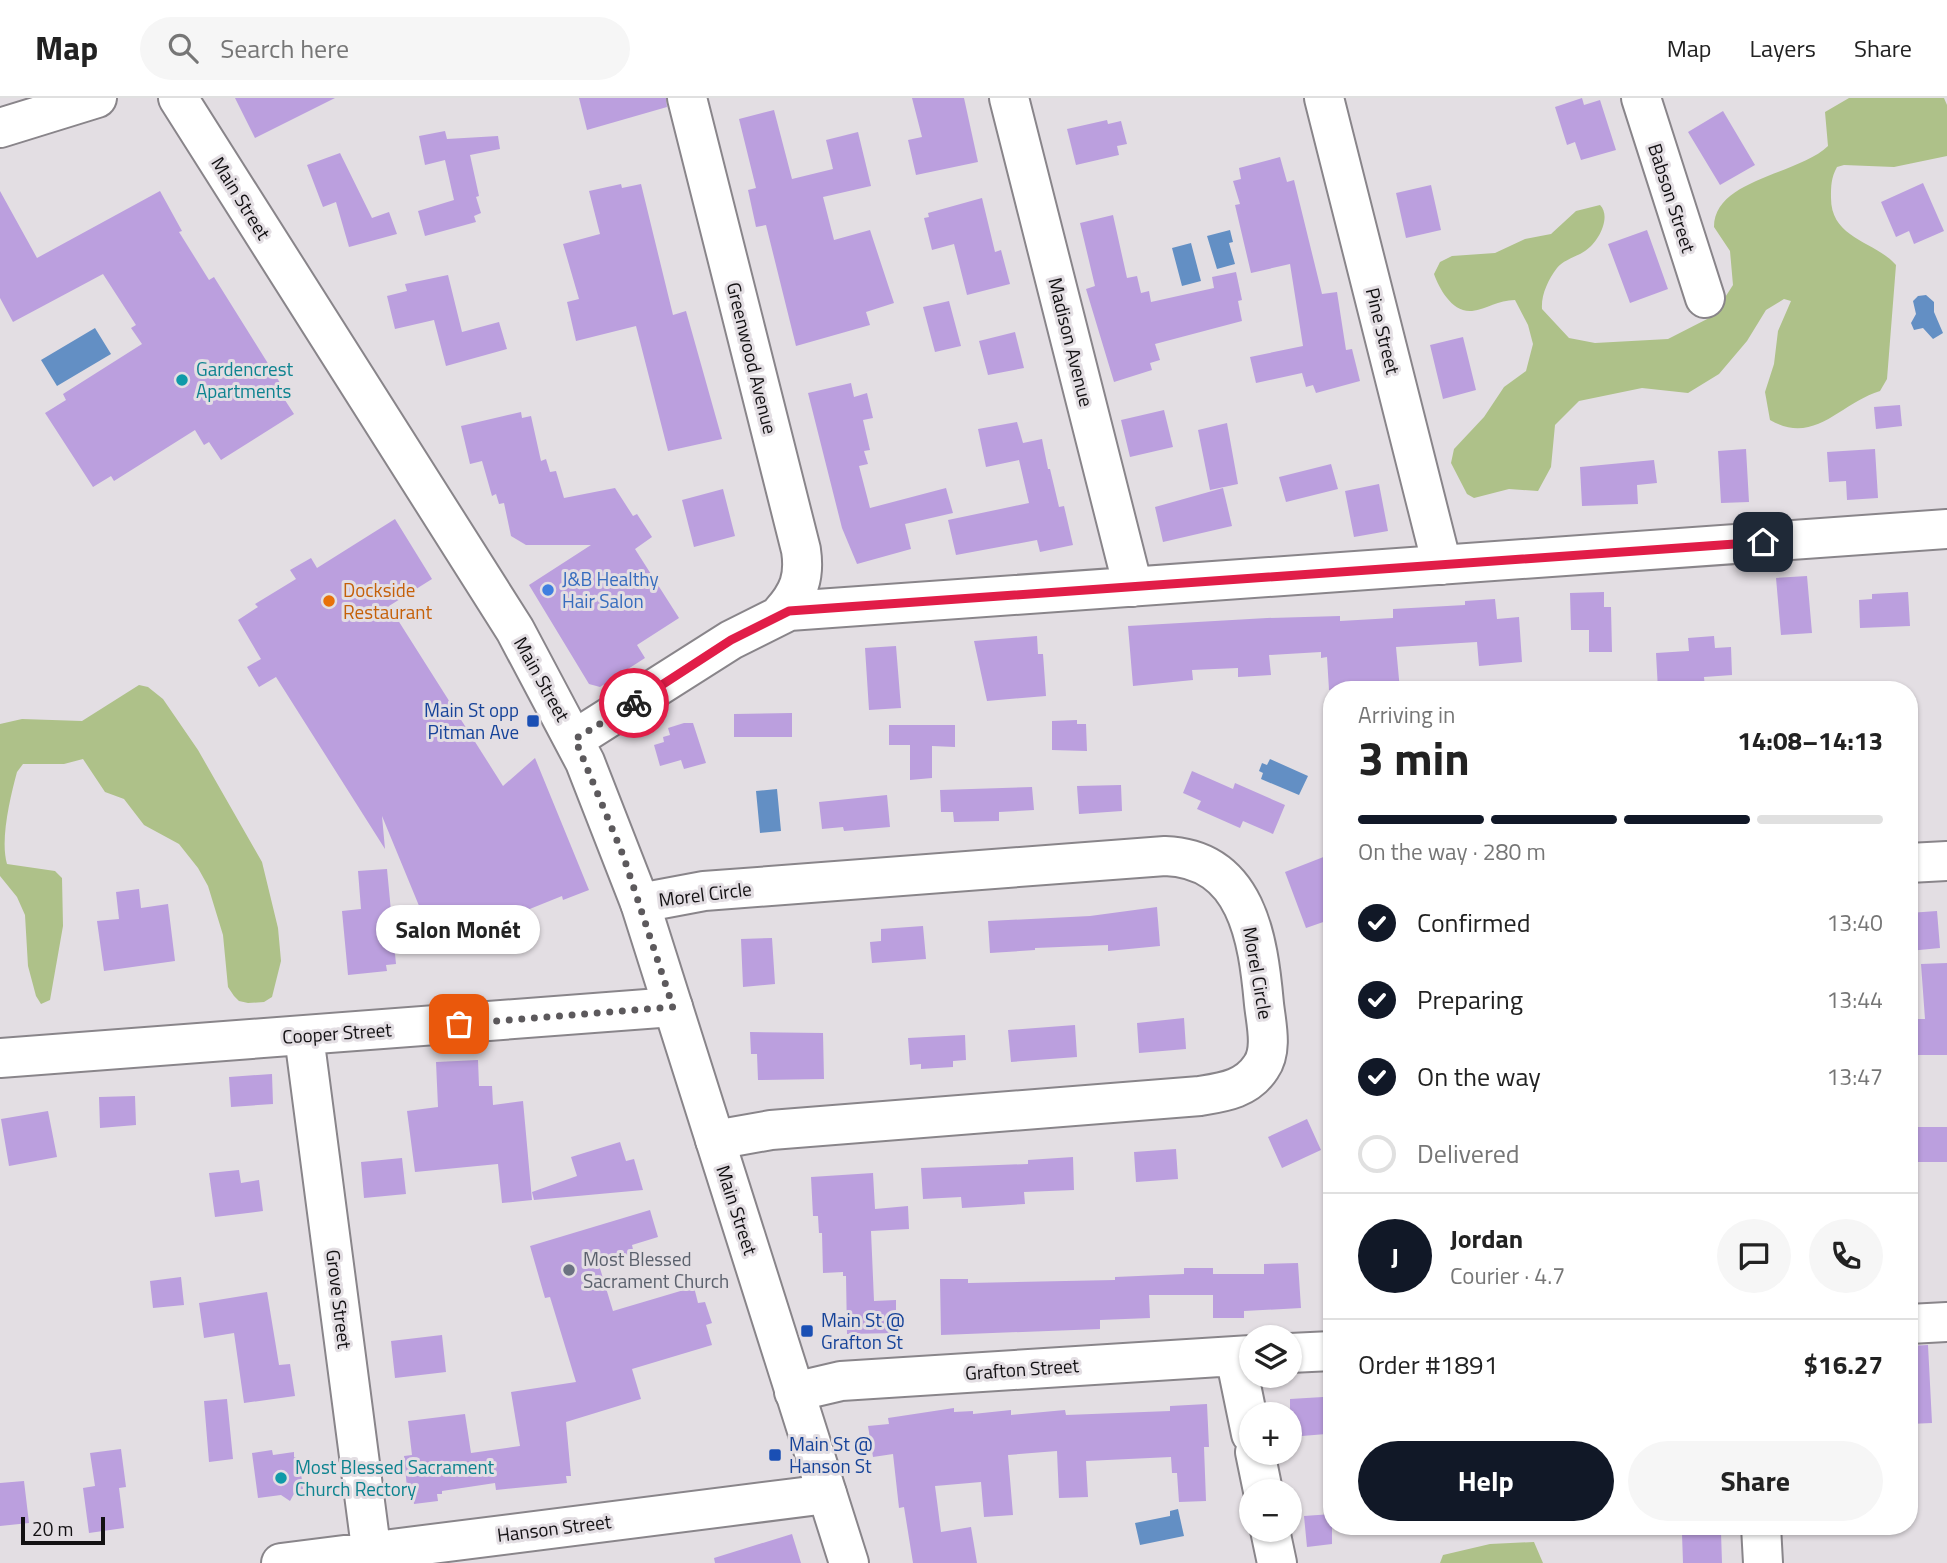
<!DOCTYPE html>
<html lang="en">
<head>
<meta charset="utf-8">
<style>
	body { margin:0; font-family:"Titillium Web",sans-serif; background:#f6f6f6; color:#222; height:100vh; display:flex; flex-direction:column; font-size:26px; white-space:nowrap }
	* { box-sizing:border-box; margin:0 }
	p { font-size:23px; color:#767676 }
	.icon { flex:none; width:38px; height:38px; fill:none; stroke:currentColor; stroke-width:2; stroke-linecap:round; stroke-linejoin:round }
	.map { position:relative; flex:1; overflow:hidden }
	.drawer { position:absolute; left:1323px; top:583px; width:595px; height:854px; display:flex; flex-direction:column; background:#fff; border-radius:28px; box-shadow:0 2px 5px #0004 }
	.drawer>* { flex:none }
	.controls { position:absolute; left:1239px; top:1227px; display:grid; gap:14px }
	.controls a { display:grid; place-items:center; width:63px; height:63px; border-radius:50%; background:#fff; box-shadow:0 2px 5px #0004; font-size:35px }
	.scale { position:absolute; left:21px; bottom:18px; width:84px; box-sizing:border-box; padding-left:7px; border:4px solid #131113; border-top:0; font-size:19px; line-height:24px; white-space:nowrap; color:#131113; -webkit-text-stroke:5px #e3dee3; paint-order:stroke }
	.pin { position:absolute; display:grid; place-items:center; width:60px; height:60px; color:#fff; margin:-30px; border-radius:14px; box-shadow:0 4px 10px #0006 }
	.courier { position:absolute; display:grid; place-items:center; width:70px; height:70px; margin:-35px; border:5px solid #e11d48; border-radius:50%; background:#fff; color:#222; box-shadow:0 2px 9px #0007 }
	.bubble { position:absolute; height:49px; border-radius:24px; background:#fff; box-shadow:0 2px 5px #0004; font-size:23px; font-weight:700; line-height:49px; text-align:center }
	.summary em { font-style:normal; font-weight:700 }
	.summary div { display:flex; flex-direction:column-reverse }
	.summary { display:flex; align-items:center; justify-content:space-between; height:119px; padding:0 35px }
	h1 { font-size:46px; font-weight:700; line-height:52px }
	.bar { display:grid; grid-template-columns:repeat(4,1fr); gap:10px 7px; align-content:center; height:84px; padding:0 35px }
	.bar i { height:9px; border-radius:5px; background:#e0e0e0 }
	.bar .selected { background:#111827 }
	.bar p { grid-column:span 4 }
	.line { display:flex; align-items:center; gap:18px; padding:0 35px; border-top:2px solid #e0e0e0 }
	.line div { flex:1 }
	.round { display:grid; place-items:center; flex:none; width:74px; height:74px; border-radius:37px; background:#f6f6f6 }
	ol { padding:0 35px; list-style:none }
	li { display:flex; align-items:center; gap:21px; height:77px }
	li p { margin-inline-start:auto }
	li .icon { padding:7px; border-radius:50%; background:#111827; color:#fff; stroke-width:4 }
	li:last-child { color:#767676 }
	li i { width:38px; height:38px; border:4px solid #e0e0e0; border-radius:50% }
	.action { display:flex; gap:14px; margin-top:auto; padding:14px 35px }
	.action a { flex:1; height:80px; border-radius:42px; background:#111827; color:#fff; font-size:28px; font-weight:700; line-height:80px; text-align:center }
	.action a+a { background:#f6f6f6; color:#222 }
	header { display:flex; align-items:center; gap:42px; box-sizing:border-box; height:98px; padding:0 35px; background:#fff; border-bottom:2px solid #e0e0e0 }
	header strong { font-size:33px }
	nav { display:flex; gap:38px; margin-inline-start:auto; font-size:24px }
	.search { width:490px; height:63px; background:#f6f6f6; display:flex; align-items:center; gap:18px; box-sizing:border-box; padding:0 24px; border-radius:38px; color:#767676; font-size:26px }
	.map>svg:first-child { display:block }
	.green { fill:#aec189 }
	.water { fill:#638fc4 }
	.building { fill:#bb9fde }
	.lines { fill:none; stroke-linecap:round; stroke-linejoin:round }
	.minor-casing { stroke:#89858a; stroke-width:42 }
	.major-casing { stroke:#89858a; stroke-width:42 }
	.minor { stroke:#fff; stroke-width:38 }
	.major { stroke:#fff; stroke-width:38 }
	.done { stroke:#5c595c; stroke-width:7; stroke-dasharray:0 12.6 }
	.route { stroke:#e11d48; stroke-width:9 }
	.culture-dot { fill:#0f9aa8; stroke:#e3dee3; stroke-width:2.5 }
	.shop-dot { fill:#3f7fe0; stroke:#e3dee3; stroke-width:2.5 }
	.food-dot { fill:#e8710a; stroke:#e3dee3; stroke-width:2.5 }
	.transit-dot { fill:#1a4fb4; stroke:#e3dee3; stroke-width:2.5 }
	.worship-dot { fill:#6b7280; stroke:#e3dee3; stroke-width:2.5 }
	.labels { text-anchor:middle; stroke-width:6; stroke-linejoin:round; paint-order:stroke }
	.street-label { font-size:19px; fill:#131113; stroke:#e3dee3 }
	.culture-label { font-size:19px; fill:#0d838f; stroke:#e3dee3; text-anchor:start }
	.shop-label { font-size:19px; fill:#366cbe; stroke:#e3dee3; text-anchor:start }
	.food-label { font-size:19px; fill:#c56008; stroke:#e3dee3; text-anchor:start }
	.transit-label { font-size:19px; fill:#164399; stroke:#e3dee3; text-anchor:start }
	.worship-label { font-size:19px; fill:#5b616d; stroke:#e3dee3; text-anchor:start }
</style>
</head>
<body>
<header>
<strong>Map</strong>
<div class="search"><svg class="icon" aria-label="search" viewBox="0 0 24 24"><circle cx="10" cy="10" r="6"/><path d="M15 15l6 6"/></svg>Search here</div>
<nav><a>Map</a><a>Layers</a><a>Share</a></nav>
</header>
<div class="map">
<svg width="1947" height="1465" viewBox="0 0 1947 1465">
	<rect width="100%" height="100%" fill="#e3dee3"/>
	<path class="green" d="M1849 0H1944L1947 7V58L1894 69 1844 67 1837 69C1831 80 1831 88 1831 100 1831 141 1875 143 1896 167L1887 281 1880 293C1840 305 1815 348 1770 322L1765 294 1774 266 1778 233 1791 203 1784 201 1766 212 1747 243 1719 276 1688 295 1642 290 1579 303 1555 327 1551 369 1538 393 1509 391 1474 400 1467 396 1451 365 1454 351 1484 319 1504 289 1526 273 1533 246 1528 227 1515 202C1498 202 1487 211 1472 213 1452 215 1439 190 1434 176L1440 164 1452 158 1495 155 1525 141 1551 136 1576 113 1600 107C1612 119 1598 145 1585 153 1576 159 1563 162 1557 170 1548 182 1541 197 1542 211L1569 240 1595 245 1668 241 1713 218 1733 187 1730 153 1714 129C1714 81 1798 77 1828 48L1825 14Z
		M139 587 148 589 163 601 198 652 262 764 278 830 281 863 272 899 264 904 248 905 239 903 234 898 228 889 223 837 208 788 198 770 179 746 144 727 124 701 105 694 83 661 64 666H23L17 674C10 700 0 742 7 766L55 773 62 780 63 828 50 902 41 906 36 898 28 868 25 817 17 799 0 778V626L22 621 82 623Z
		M1534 1444 1543 1465H1440L1443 1457 1490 1446Z"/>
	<path class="water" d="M1230 132 1233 144 1229 145 1235 166 1217 171 1207 138Z
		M1191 145 1201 183 1182 188 1172 150Z
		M1926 197 1934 204V214L1943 235 1933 241 1923 230 1914 232 1911 225 1916 216 1913 203 1918 198Z
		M95 230 111 256 57 288 41 262Z
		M1270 661 1308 678 1299 697 1261 681 1263 675 1259 673 1262 665 1267 667Z
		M777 691 781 733 760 735 756 693Z
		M1178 1411 1184 1438 1140 1447 1135 1425 1170 1418V1413Z"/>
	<path class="building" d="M235 0H335L255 40Z
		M579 0H666L667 9 587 32Z
		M912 0H964L978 64 916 77 908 42 922 39Z
		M1582 0 1584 7 1600 2 1616 52 1581 62 1575 44 1567 47 1555 9Z
		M774 12 792 81 833 71 826 42 858 34 871 88 823 99 834 142 870 132 894 205 866 214 870 227 796 248 766 127 756 129 748 92 756 90 739 21Z
		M1723 13 1755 67 1720 87 1688 34Z
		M1107 22 1108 26 1121 23 1127 46 1117 48 1119 57 1076 67 1067 31Z
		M445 33 447 41 498 38 500 51 470 57 479 98 476 99 481 115 474 118 476 124 425 138 418 113 454 102 445 62 425 67 419 38Z
		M340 55 372 120 389 114 397 136 349 149 336 104 323 109 307 67Z
		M1280 59 1287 84 1294 82 1322 196 1337 194 1346 252 1352 251 1360 283 1316 295 1313 287 1306 289 1302 275 1256 285 1250 259 1303 248 1290 166 1251 175 1235 107 1240 106 1233 83 1241 81 1239 70Z
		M1923 85 1944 133 1914 146 1909 133 1896 139 1881 104Z
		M621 86 622 90 641 86 673 217 686 213 722 341 668 353 636 228 576 243 567 204 579 201 563 146 600 136 589 93Z
		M1431 87 1441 132 1406 140 1396 95Z
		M0 93 37 160 160 93 182 133 179 134 209 182 214 179 287 296 283 299 294 316 221 362 209 344 204 347 195 332 114 383 111 378 93 389 45 315 66 302 63 296 142 246 131 230 136 227 103 176 13 224 0 200Z
		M982 100 995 154 1001 152 1010 186 967 197 954 146 932 152 924 120 929 119 928 115Z
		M1113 117 1127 180 1137 178 1141 195 1149 193 1151 204 1214 190 1212 179 1236 174 1242 202 1238 203 1242 223 1155 246 1160 262 1150 265 1152 272 1114 284 1086 191 1095 188 1080 125Z
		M1647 132 1668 191 1630 205 1608 146Z
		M448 177 462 234 499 224 507 251 446 268 434 222 395 231 387 198 407 193 405 186Z
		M949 203 961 248 935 254 923 209Z
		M1015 234 1024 270 988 277 979 243Z
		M1463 239 1476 292 1443 301 1430 247Z
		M851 285 854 299 867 295 873 320 863 322 870 352 864 353 868 366 859 368 870 410 946 390 953 415 905 426 911 451 857 466 842 430 808 295Z
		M1900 307 1902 328 1876 331 1874 309Z
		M1164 312 1173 349 1130 359 1121 322Z
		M521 314 522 320 531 318 541 363 546 361 550 374 556 373 564 400 615 390 633 418 637 416 652 439 635 451 679 520 637 547 645 560 600 589 589 586 529 487 591 447H526L511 438 504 405 499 406 496 396 492 398 482 363 470 366 461 328Z
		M1017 324 1023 345 1042 341 1048 371H1050L1059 409 1064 408 1073 447 1040 454 1037 442 956 457 948 422 1029 405 1019 362 986 369 978 331Z
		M1227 325 1238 386 1210 392 1198 332Z
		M1746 351 1749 404 1721 405 1718 353Z
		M1875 351 1878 400 1847 402 1846 383 1829 384 1827 354Z
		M1654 362 1657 385 1637 387 1638 406 1582 408 1580 369Z
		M1331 366 1338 391 1286 404 1279 379Z
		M1379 386 1388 433 1354 439 1345 393Z
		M1223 390 1232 428 1163 444 1155 409Z
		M723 391 735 438 694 449 682 402Z
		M395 421 432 481 389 508 503 688 535 660 589 792 563 802 562 798 436 849 382 718 385 751 276 579 259 589 247 569 261 561 238 522 258 509 255 506 296 481 290 472 311 460 317 470Z
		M1807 478 1812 535 1781 537 1776 480Z
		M1604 494V509H1611L1612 554H1589V532H1571L1570 495Z
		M1908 494 1910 528 1860 530 1859 502 1872 501V496Z
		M1495 501 1497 521 1519 519 1522 564 1479 568 1477 544 1396 549 1400 592H1329L1327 559 1321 560V554L1269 557 1271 577 1238 579V570L1192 572 1193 582 1133 588 1128 528 1267 520 1340 518V523L1393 520V511L1465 507V503Z
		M1037 538 1038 556H1043L1046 598 987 603 974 543Z
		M1714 538 1715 550 1731 549 1732 577 1704 579 1705 589 1658 592 1656 555 1689 553 1688 540Z
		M896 548 901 610 869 612 865 550Z
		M792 615V639H734V616Z
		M1077 622V626H1086L1087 653 1052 652V623Z
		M684 625H693L706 665 684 671 681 662 660 668 654 647 664 644 663 639 670 637 668 630Z
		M889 627H955V649L932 648V680L910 682V647H889Z
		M1192 673 1233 691 1235 685 1285 707 1273 736 1243 723 1240 730 1197 711 1201 703 1183 695Z
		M1121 687 1122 713 1079 716 1077 688Z
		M1032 689 1034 712 999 714V723L954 724 953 714H941L940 692Z
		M887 697 890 729 844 733 843 729 822 731 819 704Z
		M1326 758 1332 774V821L1306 830 1285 774Z
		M387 771 396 866 386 867 387 873 348 877 342 813 361 811 358 773Z
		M139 791 141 810 168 806 175 863 104 873 97 823 119 821 116 794Z
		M1157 809 1160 848 1108 853V847L1035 850V852L990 855 988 823 1090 818Z
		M1937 813 1940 850 1909 853V815Z
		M923 828 926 861 872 865 870 844 881 843V831Z
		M772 840 775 886 743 889 741 841Z
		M1947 865V957H1914L1913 921H1925L1921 866Z
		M1184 920 1186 951 1139 955 1137 925Z
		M1075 927 1077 959 1011 964 1008 932Z
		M750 934 823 935 824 981 758 982 757 956H751Z
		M965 937 966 962 953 963V969L921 971V966L910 967 908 940Z
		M478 962 479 988H492L493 1007 523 1003 532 1102 502 1105 498 1066 415 1074 407 1013 438 1009 436 964Z
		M272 976 273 1006 231 1009 229 979Z
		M135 998 136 1027 100 1030 99 999Z
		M48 1013 57 1059 9 1068 1 1021Z
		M1307 1021 1321 1052 1282 1070 1268 1039Z
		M1911 1029H1947V1064H1911Z
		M620 1044 626 1063 634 1061 643 1092 534 1102 532 1094 577 1078 571 1059Z
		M1176 1051 1178 1081 1136 1084 1134 1054Z
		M1073 1059 1074 1092 1024 1094 1025 1106 962 1110 961 1099 923 1101 921 1070 1028 1066V1062Z
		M402 1060 406 1096 364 1100 361 1064Z
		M239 1072 241 1085 259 1082 263 1113 215 1119 209 1075Z
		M873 1075 875 1111 908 1108 909 1131 871 1133 874 1203 896 1202V1235L847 1236 846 1178H843V1174L823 1175 822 1135H819L818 1118H813L811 1079Z
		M650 1112 658 1139 632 1147 634 1156 599 1167 613 1213 694 1189 698 1205 705 1204 712 1225 706 1227 712 1247 632 1271 641 1301 566 1324 571 1378H566L567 1385 496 1392 495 1385 442 1393V1396H437L438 1403 414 1406 413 1400 408 1401 404 1358 412 1357 408 1323 465 1316 471 1355 520 1348 511 1294 576 1284 550 1199 545 1200 530 1148Z
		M1298 1165 1301 1210 1244 1213V1220H1213V1197H1149L1150 1220 1100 1222V1231L941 1237 940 1181H968V1185L1115 1182V1179L1184 1176V1170H1213V1176H1264V1166Z
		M181 1179 184 1207 153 1210 150 1183Z
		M267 1194 279 1267 290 1266 295 1298 244 1305 234 1235 204 1240 199 1205Z
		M442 1237 446 1274 395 1280 391 1243Z
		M1928 1247 1932 1325 1909 1326V1248Z
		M1323 1299 1326 1336 1290 1339V1301Z
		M227 1301 233 1361 209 1364 204 1303Z
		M1207 1306 1209 1349H1204L1206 1403 1179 1404 1177 1375H1172L1171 1359 1086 1363 1088 1399 1059 1400 1057 1353 1008 1357 1013 1417 984 1419 981 1384 935 1388 941 1434 971 1429 977 1465H913L904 1409 899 1410 893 1356 873 1359 868 1328 889 1326 888 1320 954 1310V1314L973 1313V1316L1011 1312V1317L1065 1312 1066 1317 1170 1313V1308Z
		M121 1351 126 1389 119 1390 124 1430 89 1435 83 1390 95 1388 90 1355Z
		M272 1352 273 1357 294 1354V1359H299L303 1391 296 1392 290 1403 281 1397 258 1400 252 1355Z
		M24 1383 29 1425 0 1428V1385Z
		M1332 1416V1446L1307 1449 1304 1418Z
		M1721 1434 1722 1465H1683L1682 1436Z
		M792 1436 801 1465H715L714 1460Z"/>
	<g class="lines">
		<defs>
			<path id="minor" d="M687 0 801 452C805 479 799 495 781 515
				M1009 0 1133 489
				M1324 0 1442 467
				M1641 0 1705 200
				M0 30 97 0
				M575 641 731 542 789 513 1947 431
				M1909 765 1947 763
				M640 805 704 793 1165 758C1247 761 1258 840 1264 906 1266 925 1273 952 1261 969 1247 991 1224 994 1200 998L771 1032 715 1042
				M304 938 373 1465
				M0 960 673 909
				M1909 1226 1947 1224
				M1290 1255 1332 1253
				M1235 1258 1251 1336
				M794 1294 841 1283 1251 1257
				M1255 1354 1263 1393
				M1761 1428 1763 1465
				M1270 1432 1277 1465
				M281 1465 827 1396"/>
			<path id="major" d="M178 0 515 532 585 664 640 805 849 1465"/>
		</defs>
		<use href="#minor" class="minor-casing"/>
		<use href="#major" class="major-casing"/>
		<use href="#minor" class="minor"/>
		<use href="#major" class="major"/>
	</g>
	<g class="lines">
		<path class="done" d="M459 926 673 909 623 757 575 641 634 605"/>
		<path class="route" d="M634 605 731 542 789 513 1763 444"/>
	</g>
	<g class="culture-dot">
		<circle cx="182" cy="282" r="7"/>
		<circle cx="281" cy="1380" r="7"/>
	</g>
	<circle class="shop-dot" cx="548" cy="492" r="7"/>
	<circle class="food-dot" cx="329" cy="503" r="7"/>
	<g class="transit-dot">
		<rect x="526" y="616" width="14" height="14" rx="3.5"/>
		<rect x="800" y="1226" width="14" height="14" rx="3.5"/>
		<rect x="768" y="1350" width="14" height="14" rx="3.5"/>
	</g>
	<circle class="worship-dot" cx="569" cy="1172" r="7"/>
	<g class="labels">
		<g class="street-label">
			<text transform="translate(241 100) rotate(58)" y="7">Main Street</text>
			<text transform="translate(1672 100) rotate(72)" y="7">Babson Street</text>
			<text transform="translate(1383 233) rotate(76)" y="7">Pine Street</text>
			<text transform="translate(1071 244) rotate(76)" y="7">Madison Avenue</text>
			<text transform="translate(752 260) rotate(76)" y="7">Greenwood Avenue</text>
			<text transform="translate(542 581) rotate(61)" y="7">Main Street</text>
			<text transform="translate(705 796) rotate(-7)" y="7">Morel Circle</text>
			<text transform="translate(1258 875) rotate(80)" y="7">Morel Circle</text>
			<text transform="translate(337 935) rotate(-4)" y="7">Cooper Street</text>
			<text transform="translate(737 1112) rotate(72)" y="7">Main Street</text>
			<text transform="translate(339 1201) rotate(83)" y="7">Grove Street</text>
			<text transform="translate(1022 1271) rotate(-4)" y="7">Grafton Street</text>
			<text transform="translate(554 1430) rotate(-7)" y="7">Hanson Street</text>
		</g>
		<g class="culture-label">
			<text x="196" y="278">Gardencrest<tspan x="196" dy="22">Apartments</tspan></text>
			<text x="295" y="1376">Most Blessed Sacrament<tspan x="295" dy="22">Church Rectory</tspan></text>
		</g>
		<g class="shop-label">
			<text x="562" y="488">J&amp;B Healthy<tspan x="562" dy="22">Hair Salon</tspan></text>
		</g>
		<g class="food-label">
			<text x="343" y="499">Dockside<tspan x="343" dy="22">Restaurant</tspan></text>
		</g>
		<g class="transit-label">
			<text x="519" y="619" text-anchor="end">Main St opp<tspan x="519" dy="22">Pitman Ave</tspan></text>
			<text x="821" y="1229">Main St @<tspan x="821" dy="22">Grafton St</tspan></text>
			<text x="789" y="1353">Main St @<tspan x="789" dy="22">Hanson St</tspan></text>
		</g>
		<g class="worship-label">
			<text x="583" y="1168">Most Blessed<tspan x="583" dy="22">Sacrament Church</tspan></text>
		</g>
	</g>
</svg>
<div class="controls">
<a><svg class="icon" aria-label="layers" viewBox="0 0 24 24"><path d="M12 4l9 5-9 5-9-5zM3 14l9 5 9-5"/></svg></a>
<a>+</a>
<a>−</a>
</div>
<div class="scale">20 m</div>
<div class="pin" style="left:459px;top:926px;background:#ea580c"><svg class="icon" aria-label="bag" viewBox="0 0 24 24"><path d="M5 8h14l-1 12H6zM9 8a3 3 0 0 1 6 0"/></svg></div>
<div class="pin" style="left:1763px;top:444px;background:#1f2937"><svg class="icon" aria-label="home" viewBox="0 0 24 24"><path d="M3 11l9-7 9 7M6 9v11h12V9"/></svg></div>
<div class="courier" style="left:634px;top:605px"><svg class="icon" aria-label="bike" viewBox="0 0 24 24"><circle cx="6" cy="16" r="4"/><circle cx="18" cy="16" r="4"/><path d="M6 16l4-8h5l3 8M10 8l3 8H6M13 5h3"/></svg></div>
<div class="bubble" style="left:376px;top:807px;width:164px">Salon Monét</div>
<section class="drawer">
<div class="summary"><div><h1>3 min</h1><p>Arriving in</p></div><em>14:08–14:13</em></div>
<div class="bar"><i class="selected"></i><i class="selected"></i><i class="selected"></i><i></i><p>On the way · 280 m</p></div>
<ol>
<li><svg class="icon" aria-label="check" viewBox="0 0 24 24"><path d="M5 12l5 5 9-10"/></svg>Confirmed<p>13:40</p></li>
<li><svg class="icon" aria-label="check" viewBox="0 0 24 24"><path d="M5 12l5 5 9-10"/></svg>Preparing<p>13:44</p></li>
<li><svg class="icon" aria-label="check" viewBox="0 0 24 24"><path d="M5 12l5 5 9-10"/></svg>On the way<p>13:47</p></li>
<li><i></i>Delivered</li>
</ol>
<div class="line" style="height:126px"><b class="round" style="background:#111827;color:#fff">J</b><div><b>Jordan</b><p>Courier · 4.7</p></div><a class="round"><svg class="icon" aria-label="chat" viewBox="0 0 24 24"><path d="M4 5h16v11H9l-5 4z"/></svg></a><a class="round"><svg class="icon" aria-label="phone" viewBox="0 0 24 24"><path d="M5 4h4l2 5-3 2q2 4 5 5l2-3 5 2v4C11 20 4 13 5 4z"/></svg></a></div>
<div class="line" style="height:91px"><div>Order #1891</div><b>$16.27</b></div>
<div class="action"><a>Help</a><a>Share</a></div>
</section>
</div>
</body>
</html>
